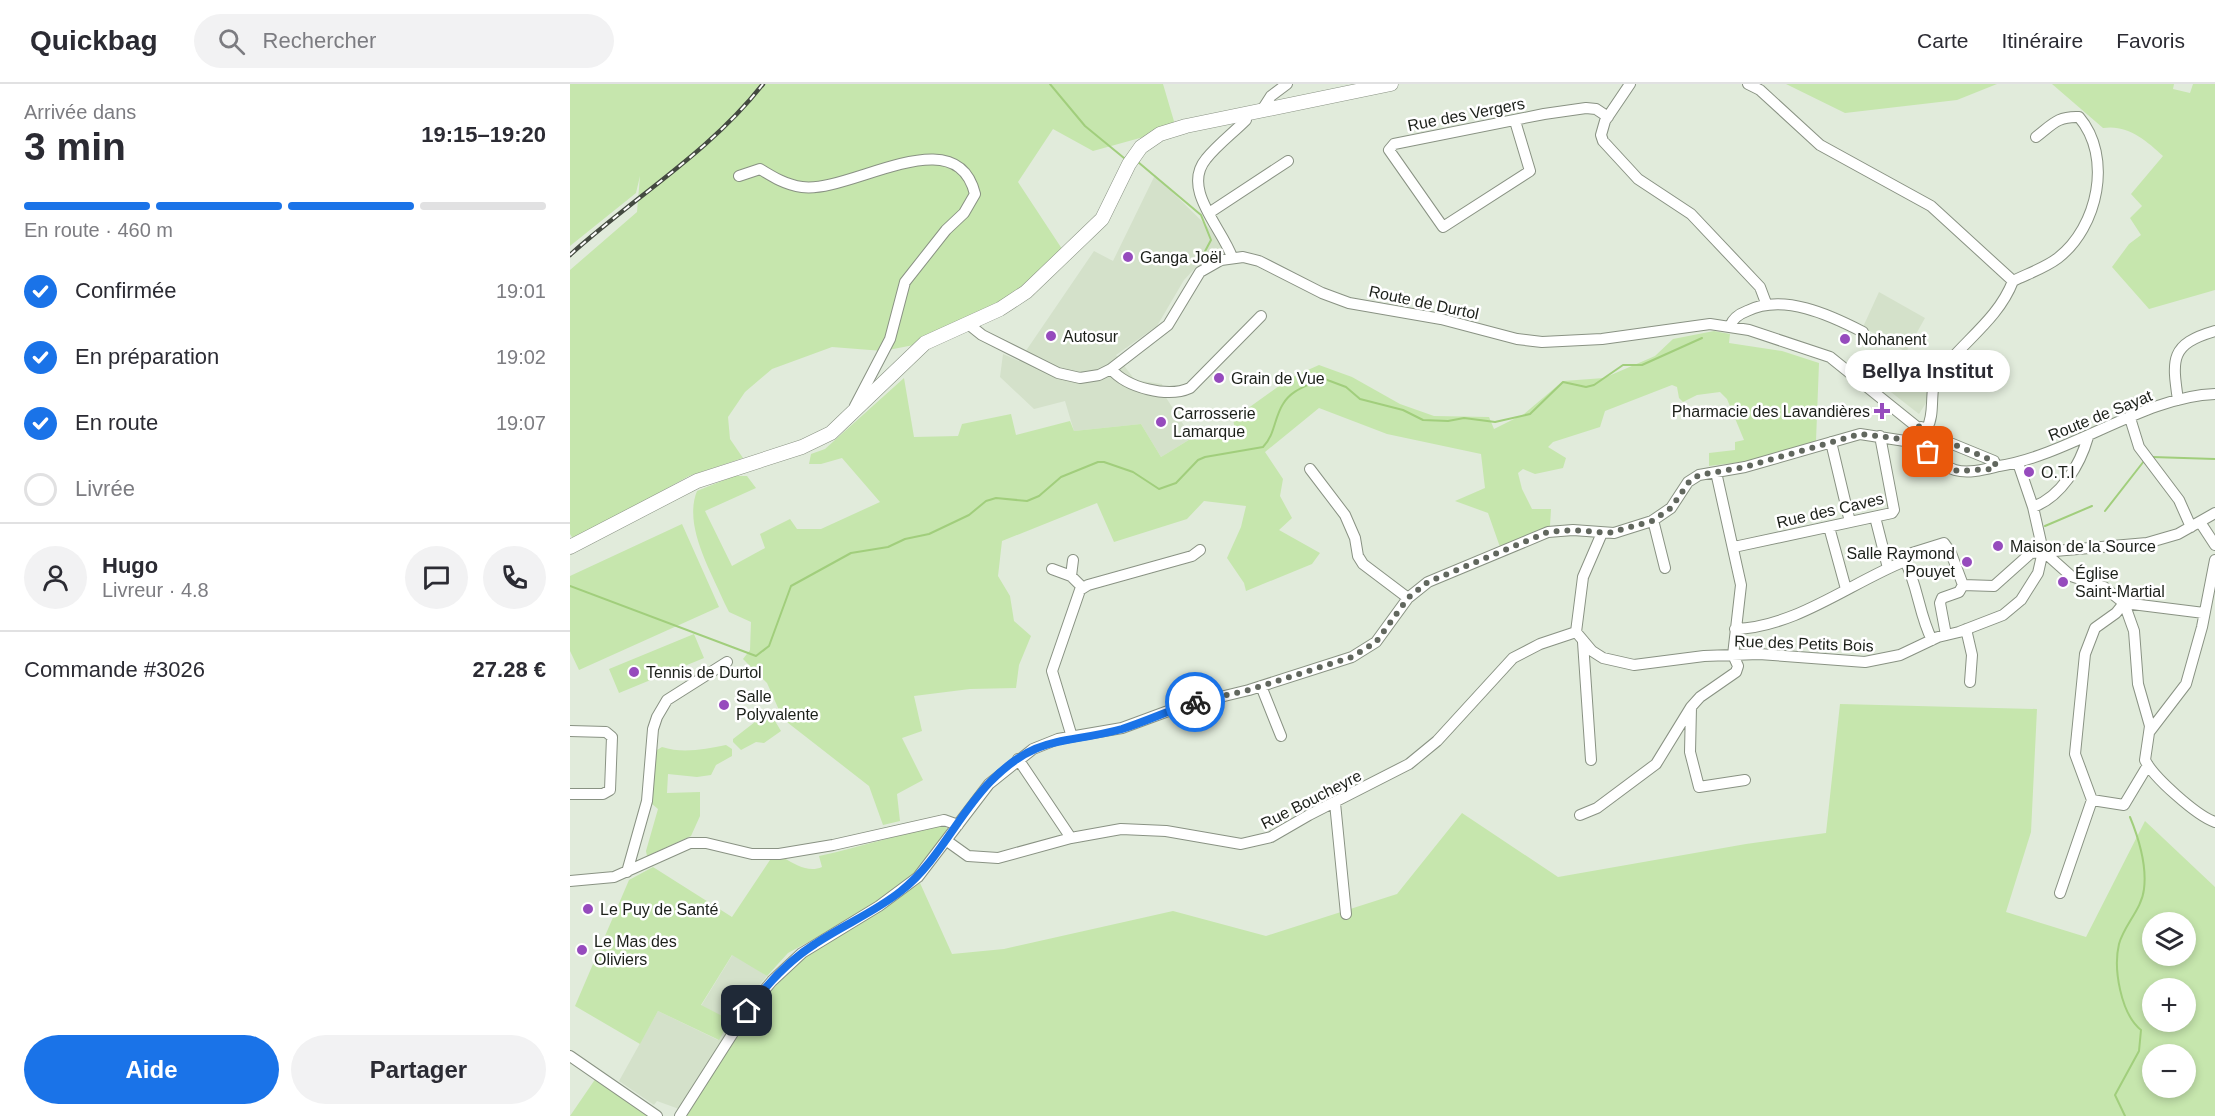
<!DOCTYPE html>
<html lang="fr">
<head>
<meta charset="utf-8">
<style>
	body { margin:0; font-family:Arial,sans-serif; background:#f2f2f3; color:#2b2b33; height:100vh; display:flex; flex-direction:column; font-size:22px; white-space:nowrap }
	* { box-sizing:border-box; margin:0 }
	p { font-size:20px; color:#7c7c81 }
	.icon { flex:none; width:33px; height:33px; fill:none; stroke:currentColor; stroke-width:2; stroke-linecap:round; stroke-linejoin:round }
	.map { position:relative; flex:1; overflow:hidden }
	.drawer { display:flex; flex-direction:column; background:#fff; width:570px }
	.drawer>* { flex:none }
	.tools { position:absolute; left:1572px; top:828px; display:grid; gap:12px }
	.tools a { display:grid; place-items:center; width:54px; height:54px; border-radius:50%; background:#fff; box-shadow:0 3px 9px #0003; font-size:30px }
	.pin { position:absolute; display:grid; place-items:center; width:51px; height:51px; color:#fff; margin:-26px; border-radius:12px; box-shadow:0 3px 9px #0006 }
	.courier { position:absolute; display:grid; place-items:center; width:60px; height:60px; margin:-30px; border:4px solid #1a73e8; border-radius:50%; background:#fff; color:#222; box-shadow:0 2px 8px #0007 }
	.bubble { position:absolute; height:42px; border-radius:21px; background:#fff; box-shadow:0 3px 9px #0003; font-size:20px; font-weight:700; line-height:42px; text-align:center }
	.headline em { font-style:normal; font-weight:700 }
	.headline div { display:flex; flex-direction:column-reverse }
	.headline { display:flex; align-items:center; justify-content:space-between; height:102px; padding:0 24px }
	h1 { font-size:39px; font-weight:700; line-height:45px }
	.bar { display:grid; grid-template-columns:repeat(4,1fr); gap:9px 6px; align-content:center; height:72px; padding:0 24px }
	.bar i { height:8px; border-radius:4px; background:#e1e1e2 }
	.bar .selected { background:#1a73e8 }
	.bar p { grid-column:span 4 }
	.line { display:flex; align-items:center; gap:15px; padding:0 24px; border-top:2px solid #e1e1e2 }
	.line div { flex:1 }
	.round { display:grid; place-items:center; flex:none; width:63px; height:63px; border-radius:32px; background:#f2f2f3 }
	ol { padding:0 24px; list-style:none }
	li { display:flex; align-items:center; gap:18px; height:66px }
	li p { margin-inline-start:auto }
	li .icon { padding:6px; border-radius:50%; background:#1a73e8; color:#fff; stroke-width:4 }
	li:last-child { color:#7c7c81 }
	li i { width:33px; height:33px; border:3px solid #e1e1e2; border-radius:50% }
	.primary-button { display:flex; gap:12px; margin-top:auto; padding:12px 24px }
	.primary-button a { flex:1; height:69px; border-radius:36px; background:#1a73e8; color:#fff; font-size:24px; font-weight:700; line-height:69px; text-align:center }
	.primary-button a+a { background:#f2f2f3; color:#2b2b33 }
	header { display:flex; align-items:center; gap:36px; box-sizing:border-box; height:84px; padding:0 30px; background:#fff; border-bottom:2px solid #e1e1e2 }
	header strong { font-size:28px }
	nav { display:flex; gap:33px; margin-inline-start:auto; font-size:21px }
	.search { width:420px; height:54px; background:#f2f2f3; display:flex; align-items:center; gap:15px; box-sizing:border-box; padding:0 21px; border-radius:33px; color:#7c7c81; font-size:22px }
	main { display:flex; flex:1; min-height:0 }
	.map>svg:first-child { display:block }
	.built { fill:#d4e1ca }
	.green { fill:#c6e6ad; fill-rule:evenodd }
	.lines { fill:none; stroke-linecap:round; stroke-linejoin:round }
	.stream { stroke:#a1ce7c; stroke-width:2 }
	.minor-casing { stroke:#899283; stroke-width:12 }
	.major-casing { stroke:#899283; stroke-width:15 }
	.minor { stroke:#fff; stroke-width:10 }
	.major { stroke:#fff; stroke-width:14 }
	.rail-casing { stroke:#444a41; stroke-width:4.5 }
	.rail { stroke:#fff; stroke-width:2; stroke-dasharray:7; stroke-linecap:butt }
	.done { stroke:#61675e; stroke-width:6; stroke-dasharray:0 10.8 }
	.route { stroke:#1a73e8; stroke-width:8 }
	.poi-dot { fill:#964bbd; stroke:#fff; stroke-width:2 }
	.labels { text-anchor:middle; stroke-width:5; stroke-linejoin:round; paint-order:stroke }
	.street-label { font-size:16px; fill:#1c201a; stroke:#fff }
	.poi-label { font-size:16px; fill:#1c201a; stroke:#fff; text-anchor:start }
</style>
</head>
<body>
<header>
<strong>Quickbag</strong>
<div class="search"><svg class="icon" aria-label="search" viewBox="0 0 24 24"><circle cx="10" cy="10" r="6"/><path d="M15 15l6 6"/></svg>Rechercher</div>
<nav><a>Carte</a><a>Itinéraire</a><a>Favoris</a></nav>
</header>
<main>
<section class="drawer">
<div class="headline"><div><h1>3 min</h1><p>Arrivée dans</p></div><em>19:15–19:20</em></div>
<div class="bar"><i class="selected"></i><i class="selected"></i><i class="selected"></i><i></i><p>En route · 460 m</p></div>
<ol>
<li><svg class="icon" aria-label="check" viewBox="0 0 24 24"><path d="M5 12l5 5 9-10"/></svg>Confirmée<p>19:01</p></li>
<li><svg class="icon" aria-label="check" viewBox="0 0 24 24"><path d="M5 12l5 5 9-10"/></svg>En préparation<p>19:02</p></li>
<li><svg class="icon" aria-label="check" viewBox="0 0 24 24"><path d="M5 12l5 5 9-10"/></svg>En route<p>19:07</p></li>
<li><i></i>Livrée</li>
</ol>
<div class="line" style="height:108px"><a class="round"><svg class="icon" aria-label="person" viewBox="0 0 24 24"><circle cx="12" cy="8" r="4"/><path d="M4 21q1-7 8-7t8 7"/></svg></a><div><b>Hugo</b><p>Livreur · 4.8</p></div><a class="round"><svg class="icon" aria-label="chat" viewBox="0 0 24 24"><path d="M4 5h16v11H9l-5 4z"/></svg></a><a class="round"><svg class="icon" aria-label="phone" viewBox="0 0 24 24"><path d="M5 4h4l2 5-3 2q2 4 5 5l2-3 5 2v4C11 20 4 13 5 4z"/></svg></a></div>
<div class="line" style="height:78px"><div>Commande #3026</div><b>27.28 €</b></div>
<div class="primary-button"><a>Aide</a><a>Partager</a></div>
</section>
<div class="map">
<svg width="1645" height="1032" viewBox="0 0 1645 1032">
	<rect width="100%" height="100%" fill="#e1ebdb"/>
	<path class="built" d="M585 91 650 155 652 166 628 181 614 196 587 242 546 271 565 296 592 300 595 312 622 354 591 373 571 340 504 347 495 317 464 325 430 293 433 270 449 277 524 167 543 177Z
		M1309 208 1355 234 1336 268 1293 243Z
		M1304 268 1344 291 1346 287 1349 289 1348 293 1362 301 1361 311 1349 330 1294 287Z
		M163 870 197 892 180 912 109 1025 87 1017 84 1021 49 997 88 927 148 956 131 922Z"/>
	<path class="green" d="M0 0H593L606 44 523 67 483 45 448 98 496 171 444 217 354 259 313 267 262 263 202 285 175 308 158 333 160 355 173 374 119 392 4 456 0 450V186L67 128 70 92 66 109 0 162Z
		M1216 0H1427L1387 16 1275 29Z
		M1482 0H1604L1603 5 1620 9 1623 0H1645V206L1579 225 1542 183 1559 160 1571 151 1560 134 1572 122 1561 110 1593 72C1576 56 1557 40 1533 44Z
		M1144 247 1160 250 1159 259 1212 267 1249 279 1246 357 1180 377 1139 382V369L1165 366V358L1174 356 1157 315 1150 308 1127 311 1113 318 1109 314 1107 303 1102 301 1035 327 1030 343 983 358 978 363 996 374 993 384 965 390 953 385 948 389 952 405 962 425H981L980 442 930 463 918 429 885 417 915 404 911 370 817 350 749 324 695 368 713 395 710 412 722 434 709 446 750 469 742 480 676 507 674 499 657 474 671 443 676 422 634 417 617 435 544 458 527 419 432 457 428 492 440 512 444 537 461 552 449 581 446 604 400 605 344 612 352 647 332 654 353 696 327 710 330 737 313 741 299 702 213 635 197 599 173 575 180 566 181 538 159 528 155 520C141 487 113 442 127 407L164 392H177L186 404 135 427 162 482 195 464 190 450 220 435 227 445H251L310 418 272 374 251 380H239L241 370 255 365 334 294 344 353 388 352 392 340 441 330 446 351 500 337 504 347 571 340 591 373 622 354 634 356 666 352 663 335 720 294 749 281 782 293 830 320 864 332 919 333 924 345 954 330 993 297 1034 294 1085 272 1103 255Z
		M112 440 149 523 9 586 0 567V492Z
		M124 550 134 574 49 609 39 585Z
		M1270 620 1467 625 1461 748 1436 828 1516 853 1575 737 1645 803V1032H117L182 926 233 873 350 799 382 870 434 865 603 827 696 852 827 810 892 729 988 793 1176 760 1256 749ZM1582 838H1616V872H1582ZM1582 904H1616V938H1582ZM1582 970H1616V1004H1582Z
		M199 627 211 647 194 659 186 658 171 666 163 658V655Z
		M156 661 162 665V672L146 681 141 691 127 693 98 690 97 709 130 708V732L121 752 77 772 76 767 88 725 82 720 83 678 87 666 92 663C113 670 135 665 156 661Z
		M375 741 378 747 343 792 286 832 218 869 197 892 162 871 131 921 160 936 149 956 88 927 70 960 5 922 59 796 83 783 162 833 200 776 214 774C226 781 239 789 252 783L249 772C291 763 332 749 375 741Z
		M26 994 82 1032H0Z"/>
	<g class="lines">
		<path class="stream" d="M480 0 515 42 554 74
			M568 78 631 131 641 156 633 171
			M1582 373 1645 375
			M1535 427 1574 377
			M1475 442 1522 422
			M0 502 186 572 199 562 221 502 281 469 318 463 335 455 359 450 399 431 416 417 426 414 457 417 469 412 491 393 528 378H534L563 388 589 405 606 399 628 376 635 373 693 363C705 351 704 334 713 320 722 305 738 302 752 294L776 303 790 315 833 326 853 336 878 337 894 334 925 338 960 330 993 298 1016 303 1024 301 1053 281H1072L1132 254
			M1555 1032 1545 1011 1569 967 1571 946C1551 930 1543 885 1549 860 1554 841 1572 825 1574 805 1577 781 1569 755 1560 733"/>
		<defs>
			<path id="minor" d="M1060 0 1035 37 1031 51 1033 57 1068 95 1121 130 1190 203 1196 219
				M1178 0 1190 6 1250 61 1361 122 1443 197
				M692 26 701 12 717 0
				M945 37 960 87 873 143 819 66 824 60 974 30 1016 24 1026 25 1038 33
				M169 92 190 85C203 93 216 101 232 103 280 110 386 33 405 110L394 129 376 146 335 198 320 255 285 322
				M639 129 718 77
				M662 173C652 144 611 105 636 75 647 61 663 49 676 36V30
				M1443 197C1457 190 1475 184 1488 174 1528 143 1543 73 1509 33 1487 32 1482 41 1466 53
				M397 239 412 251 488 289 510 294 529 291 541 285 598 241 630 188 651 176 673 173 689 177 752 209 779 219 871 235 947 255 972 258 1032 255 1140 240 1179 246 1260 273 1347 343
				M1160 242C1163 234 1169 230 1177 227 1213 209 1260 231 1293 248
				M1335 273 1367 293
				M541 285C557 304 598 314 620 304L691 232
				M1608 316C1602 275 1600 260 1645 247
				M1560 334 1569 363 1609 416 1621 443
				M1351 343 1380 359 1424 377 1426 382
				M1357 344C1366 329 1358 305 1368 291 1392 258 1428 236 1443 197
				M1343 347C1343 358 1351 362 1358 369 1366 375 1375 383 1385 386 1399 390 1416 385 1429 382 1500 371 1575 312 1645 310
				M1261 358 1280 438
				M1448 379 1463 423C1491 413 1510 381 1518 353
				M740 385 775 431 785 454 788 472 793 480 838 514
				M1146 388 1171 501 1163 571 1168 582 1166 588 1130 613 1121 623 1120 668 1129 703 1175 696
				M1305 433 1318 484
				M1083 436 1095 484
				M1630 438 1645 461
				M1259 443 1276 505
				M1164 463 1322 429 1324 426 1310 352
				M1473 467 1501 492 1534 503 1554 519 1564 547 1568 600 1580 642 1575 676C1583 693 1627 732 1645 738
				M1335 477 1342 469 1374 459 1381 469 1393 501 1424 502 1461 469 1577 459 1608 450 1645 429
				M482 485 501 492 513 504
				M501 492 503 476
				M1165 545C1226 543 1280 499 1335 477 1348 502 1349 531 1362 556
				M1396 545 1402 571 1400 598
				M1006 548 1022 567 1033 574 1064 581 1134 572 1189 570 1295 578 1330 571 1368 553 1389 548 1433 531 1451 516 1468 489 1473 467 1463 423
				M1006 548 1013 493 1032 449
				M1376 551 1370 519 1372 514 1389 508 1393 501
				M1013 558 1021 676
				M691 602 711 652
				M0 647 36 648 42 653 40 706 33 710H0
				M1580 647 1616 600 1632 543 1645 476
				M502 653 482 587 510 506 518 501 622 472 630 466
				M448 675 501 754
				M1522 716 1554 721 1578 681
				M765 719 776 830
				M1010 731 1027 724 1086 680 1121 623
				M377 757 398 772 428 774 501 754 551 745 596 747 671 760 701 753 739 731 839 680 867 657 943 574 970 560 1006 548
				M57 788 77 717 83 645 87 633 97 616 157 578
				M0 797 44 793 120 759H136L182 770H209L263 761 374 736 388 741
				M1490 809 1522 716 1505 670 1515 570 1525 544 1546 529 1554 519 1634 529
				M0 972 87 1032
				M110 1032 177 927 202 897 232 869 309 822 348 793 419 700 463 665 488 655 552 644 609 623 679 606 782 573 806 558 838 514 858 498 978 448 1003 446 1044 449 1082 437 1101 424 1118 398 1129 391 1175 383 1290 350 1335 357 1344 355"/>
			<path id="major" d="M0 463 127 397 232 363 261 349 355 259 430 225 456 208 532 135 559 80 571 63 590 50 616 42 821 0"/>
		</defs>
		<use href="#minor" class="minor-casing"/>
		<use href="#major" class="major-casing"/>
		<use href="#minor" class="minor"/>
		<use href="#major" class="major"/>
		<defs>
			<path id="rail" d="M0 171C64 113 139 69 193 0"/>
		</defs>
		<use href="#rail" class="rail-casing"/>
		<use href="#rail" class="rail"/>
	</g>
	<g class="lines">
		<path class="done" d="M625 618 679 606 782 573 806 558 838 514 858 498 978 448 1003 446 1039 449 1082 437 1101 424 1119 398 1129 391 1175 383 1290 350 1340 356 1344 355 1345 345 1350 342 1385 361 1424 377 1426 382 1423 385 1387 387 1358 368"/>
		<path class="route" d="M177 927C196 901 218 877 245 860 273 841 305 828 331 807 369 777 387 732 420 698 468 649 494 661 552 645 577 637 600 626 625 618"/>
	</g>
	<g class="poi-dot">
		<circle cx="558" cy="173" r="6"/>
		<circle cx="481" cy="252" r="6"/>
		<circle cx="1275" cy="255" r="6"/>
		<circle cx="649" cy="294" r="6"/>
		<path d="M1309 318h6v6h6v6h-6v6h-6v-6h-6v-6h6z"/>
		<circle cx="591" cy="338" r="6"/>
		<circle cx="1459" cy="388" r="6"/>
		<circle cx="1428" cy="462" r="6"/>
		<circle cx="1397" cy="478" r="6"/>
		<circle cx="1493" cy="498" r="6"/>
		<circle cx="64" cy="588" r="6"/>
		<circle cx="154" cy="621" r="6"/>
		<circle cx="18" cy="825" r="6"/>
		<circle cx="12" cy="866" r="6"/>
	</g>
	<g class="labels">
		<g class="street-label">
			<text transform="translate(896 30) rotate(-11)" y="6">Rue des Vergers</text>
			<text transform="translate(854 218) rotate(12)" y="6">Route de Durtol</text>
			<text transform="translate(1530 331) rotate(-22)" y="6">Route de Sayat</text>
			<text transform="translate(1260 426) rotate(-13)" y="6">Rue des Caves</text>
			<text transform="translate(1234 559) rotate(2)" y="6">Rue des Petits Bois</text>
			<text transform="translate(741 715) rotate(-27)" y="6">Rue Boucheyre</text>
		</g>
		<g class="poi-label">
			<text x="570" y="179">Ganga Joël</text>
			<text x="493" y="258">Autosur</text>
			<text x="1287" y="261">Nohanent</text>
			<text x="661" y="300">Grain de Vue</text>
			<text x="1300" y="333" text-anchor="end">Pharmacie des Lavandières</text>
			<text x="603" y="335">Carrosserie<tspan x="603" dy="18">Lamarque</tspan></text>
			<text x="1471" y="394">O.T.I</text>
			<text x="1440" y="468">Maison de la Source</text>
			<text x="1385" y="475" text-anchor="end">Salle Raymond<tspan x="1385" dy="18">Pouyet</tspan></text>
			<text x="1505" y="495">Église<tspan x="1505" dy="18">Saint-Martial</tspan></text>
			<text x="76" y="594">Tennis de Durtol</text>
			<text x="166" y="618">Salle<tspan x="166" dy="18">Polyvalente</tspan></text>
			<text x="30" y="831">Le Puy de Santé</text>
			<text x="24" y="863">Le Mas des<tspan x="24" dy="18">Oliviers</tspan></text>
		</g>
	</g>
</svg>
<div class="tools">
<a><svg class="icon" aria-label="layers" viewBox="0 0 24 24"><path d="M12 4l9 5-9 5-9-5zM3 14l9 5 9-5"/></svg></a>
<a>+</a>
<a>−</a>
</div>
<div class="pin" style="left:1358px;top:368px;background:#ea580c"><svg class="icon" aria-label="bag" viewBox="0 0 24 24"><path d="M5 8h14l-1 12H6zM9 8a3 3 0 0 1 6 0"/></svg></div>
<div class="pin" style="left:177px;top:927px;background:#1f2937"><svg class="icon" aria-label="home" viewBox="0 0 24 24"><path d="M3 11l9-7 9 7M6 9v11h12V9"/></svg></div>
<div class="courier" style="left:625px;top:618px"><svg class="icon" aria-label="bike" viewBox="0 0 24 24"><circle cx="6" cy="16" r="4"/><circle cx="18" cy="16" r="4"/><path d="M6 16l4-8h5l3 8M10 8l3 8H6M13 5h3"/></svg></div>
<div class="bubble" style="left:1275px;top:266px;width:165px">Bellya Institut</div>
</div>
</main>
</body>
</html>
